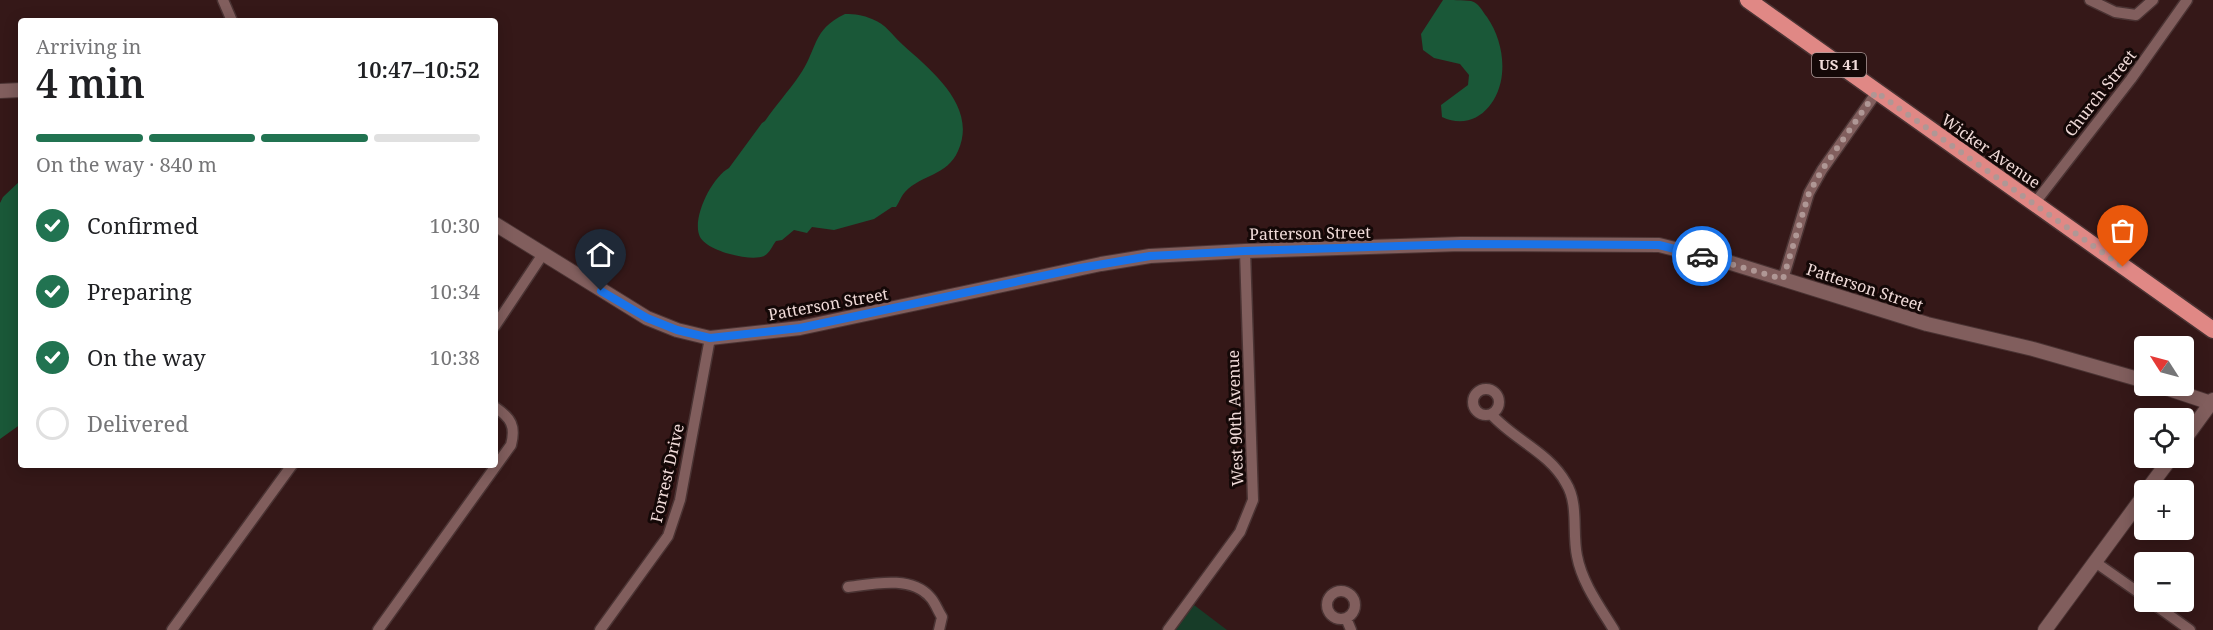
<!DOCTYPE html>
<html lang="en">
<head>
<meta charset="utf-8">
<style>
	body { margin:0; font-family:"Noto Serif",serif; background:#f2f2f2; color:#202124; height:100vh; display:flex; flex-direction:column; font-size:22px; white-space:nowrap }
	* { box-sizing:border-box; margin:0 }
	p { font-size:20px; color:#757577 }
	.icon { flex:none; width:33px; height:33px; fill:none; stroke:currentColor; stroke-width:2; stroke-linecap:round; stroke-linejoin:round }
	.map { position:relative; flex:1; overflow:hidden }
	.details { position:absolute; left:18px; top:18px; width:480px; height:450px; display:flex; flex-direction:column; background:#fff; border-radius:6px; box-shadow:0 3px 15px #0003 }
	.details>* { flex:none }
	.needle { width:39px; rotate:306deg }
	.controls { position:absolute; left:2134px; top:336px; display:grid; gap:12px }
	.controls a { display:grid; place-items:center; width:60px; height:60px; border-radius:6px; background:#fff; box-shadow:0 3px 15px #0003; font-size:30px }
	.pin { position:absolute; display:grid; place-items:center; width:51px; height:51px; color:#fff; margin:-62px -26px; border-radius:50% 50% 50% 0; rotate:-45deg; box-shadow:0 0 6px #0007 }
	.pin .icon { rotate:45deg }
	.courier { position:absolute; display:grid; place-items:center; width:60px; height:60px; margin:-30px; border:4px solid #1a73e8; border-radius:50%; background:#fff; color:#222; box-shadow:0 2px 8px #0007 }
	.summary em { font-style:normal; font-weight:600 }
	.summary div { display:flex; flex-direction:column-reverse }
	.summary { display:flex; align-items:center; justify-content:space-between; height:102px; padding:0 18px }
	h1 { font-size:39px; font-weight:600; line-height:45px }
	.bar { display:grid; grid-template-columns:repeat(4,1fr); gap:9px 6px; align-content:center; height:72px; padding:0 18px }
	.bar i { height:8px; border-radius:4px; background:#e0e0e0 }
	.bar .on { background:#217351 }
	.bar p { grid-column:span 4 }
	ol { padding:0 18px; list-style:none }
	li { display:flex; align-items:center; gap:18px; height:66px }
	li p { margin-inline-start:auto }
	li .icon { padding:6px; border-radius:50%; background:#217351; color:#fff; stroke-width:4 }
	li:last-child { color:#757577 }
	li i { width:33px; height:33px; border:3px solid #e0e0e0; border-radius:50% }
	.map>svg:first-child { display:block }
	.green { fill:#173c28 }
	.water { fill:#1a5838 }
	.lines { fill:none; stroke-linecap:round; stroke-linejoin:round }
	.minor-casing { stroke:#4a3333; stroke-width:13 }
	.tertiary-casing { stroke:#4a3333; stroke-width:16 }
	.trunk-casing { stroke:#4a3333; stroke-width:19 }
	.minor { stroke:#815e5d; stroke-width:10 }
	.tertiary { stroke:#815e5d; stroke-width:14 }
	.trunk { stroke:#e08885; stroke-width:16 }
	.done { stroke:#af9795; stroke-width:6; stroke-dasharray:0 10.8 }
	.route { stroke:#1a73e8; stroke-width:8 }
	.labels { text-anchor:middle; stroke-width:6; stroke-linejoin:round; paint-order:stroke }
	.shield { fill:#140807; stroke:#ae9c9a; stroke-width:1.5 }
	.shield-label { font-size:15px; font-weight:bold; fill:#f0dbd9 }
	.street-label { font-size:16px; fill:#f0dbd9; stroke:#140807 }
</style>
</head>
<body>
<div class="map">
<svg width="2213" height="630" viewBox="0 0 2213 630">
	<rect width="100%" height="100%" fill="#351818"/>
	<path class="green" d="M1194 605 1227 630H1175Z"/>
	<path class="water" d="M1443 0C1452 0 1463 0 1471 1 1479 3 1482 11 1487 17 1498 33 1504 54 1502 74 1499 105 1474 132 1442 117L1441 105 1468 85 1469 75 1460 64 1434 58 1423 50 1421 34Z
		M845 14C855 14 863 15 872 19 886 24 892 35 903 45 932 71 978 107 958 151 947 176 922 174 905 192 901 196 899 203 896 207H892L874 219 834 230 812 227 807 233 794 230 782 240 776 241C772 246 770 253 764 256 751 262 707 251 700 237 691 219 712 177 729 168L762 123 765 121C775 106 788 92 799 76 818 50 811 30 845 14Z
		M21 180V424L0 439V203L3 197Z"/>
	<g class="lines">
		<defs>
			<path id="minor" d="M223 0 232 21
				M2090 0 2115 12 2136 15 2153 0
				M2034 204 2131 79 2187 0
				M1783 279 1809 193 1822 170 1877 92
				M495 326 543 254
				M1473 402a13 13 0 1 1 26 0a13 13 0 1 1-26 0Z
				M1491 414C1514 440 1549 452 1566 483 1579 504 1572 532 1577 556 1582 583 1600 607 1614 630
				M2095 562 2145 597
				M848 587C872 584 911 575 930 597 935 602 938 611 942 617L939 630
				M1327 605a14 14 0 1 1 28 0a14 14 0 1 1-28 0Z
				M2151 602 2190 630
				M1346 618 1351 630
				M172 630 292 465
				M378 630 511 445C516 426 511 418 495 407
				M600 630 668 536 680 500 710 338
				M1168 630 1240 532 1253 500 1245 251"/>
			<path id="tertiary" d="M0 91 21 90
				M495 224 647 318 677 330 710 338 800 328 1101 264 1150 256 1245 251 1461 244 1659 245 1731 263 1927 324 2033 349 2145 381
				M2160 386 2211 403
				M2184 440 2213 400
				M2147 490 2171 458
				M2045 630 2145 494"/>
			<path id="trunk" d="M1748 0 2213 330"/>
		</defs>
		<use href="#minor" class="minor-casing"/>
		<use href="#tertiary" class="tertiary-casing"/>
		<use href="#trunk" class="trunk-casing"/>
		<use href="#minor" class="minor"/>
		<use href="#tertiary" class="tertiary"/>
		<use href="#trunk" class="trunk"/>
	</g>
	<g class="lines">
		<path class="done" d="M1702 256 1783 279 1809 193 1822 170 1876 92 2123 267"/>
		<path class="route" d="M601 291 647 318 677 330 710 338 800 328 1080 268 1150 256 1245 251 1461 244 1659 245 1702 256"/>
	</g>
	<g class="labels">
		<rect class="shield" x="1812" y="53" width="54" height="24" rx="4.5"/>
		<g class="shield-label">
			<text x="1839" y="70">US 41</text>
		</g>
		<g class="street-label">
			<text transform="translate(2100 93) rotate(-52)" y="6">Church Street</text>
			<text transform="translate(1991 151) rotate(35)" y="6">Wicker Avenue</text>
			<text transform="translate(1310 233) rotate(-1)" y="6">Patterson Street</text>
			<text transform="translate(1865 287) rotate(18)" y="6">Patterson Street</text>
			<text transform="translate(828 304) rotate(-10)" y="6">Patterson Street</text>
			<text transform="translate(1235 418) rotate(-92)" y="6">West 90th Avenue</text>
			<text transform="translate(667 473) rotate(-77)" y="6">Forrest Drive</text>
		</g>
	</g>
</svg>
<div class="controls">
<a><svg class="needle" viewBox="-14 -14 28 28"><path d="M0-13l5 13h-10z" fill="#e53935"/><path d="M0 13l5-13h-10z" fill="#757577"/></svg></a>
<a><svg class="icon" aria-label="locate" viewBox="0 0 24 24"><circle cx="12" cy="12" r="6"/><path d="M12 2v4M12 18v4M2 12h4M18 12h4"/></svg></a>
<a>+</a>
<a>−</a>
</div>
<div class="pin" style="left:2123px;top:267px;background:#ea580c"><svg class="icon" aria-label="bag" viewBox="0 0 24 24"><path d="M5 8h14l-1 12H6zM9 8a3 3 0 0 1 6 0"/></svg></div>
<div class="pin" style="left:601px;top:291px;background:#1f2937"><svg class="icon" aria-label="home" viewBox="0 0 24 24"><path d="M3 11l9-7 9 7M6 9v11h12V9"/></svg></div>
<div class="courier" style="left:1702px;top:256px"><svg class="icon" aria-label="car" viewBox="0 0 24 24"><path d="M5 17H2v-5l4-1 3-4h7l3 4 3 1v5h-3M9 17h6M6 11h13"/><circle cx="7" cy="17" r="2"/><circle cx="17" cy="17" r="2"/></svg></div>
<section class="details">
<div class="summary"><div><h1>4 min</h1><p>Arriving in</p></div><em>10:47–10:52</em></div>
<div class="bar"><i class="on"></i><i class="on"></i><i class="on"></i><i></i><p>On the way · 840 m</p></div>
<ol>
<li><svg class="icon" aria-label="check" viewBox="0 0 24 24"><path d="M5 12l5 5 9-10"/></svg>Confirmed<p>10:30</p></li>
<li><svg class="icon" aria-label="check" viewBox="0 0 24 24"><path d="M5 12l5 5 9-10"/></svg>Preparing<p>10:34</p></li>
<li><svg class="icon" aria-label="check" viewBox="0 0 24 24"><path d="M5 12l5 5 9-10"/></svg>On the way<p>10:38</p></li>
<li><i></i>Delivered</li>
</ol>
</section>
</div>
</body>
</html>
